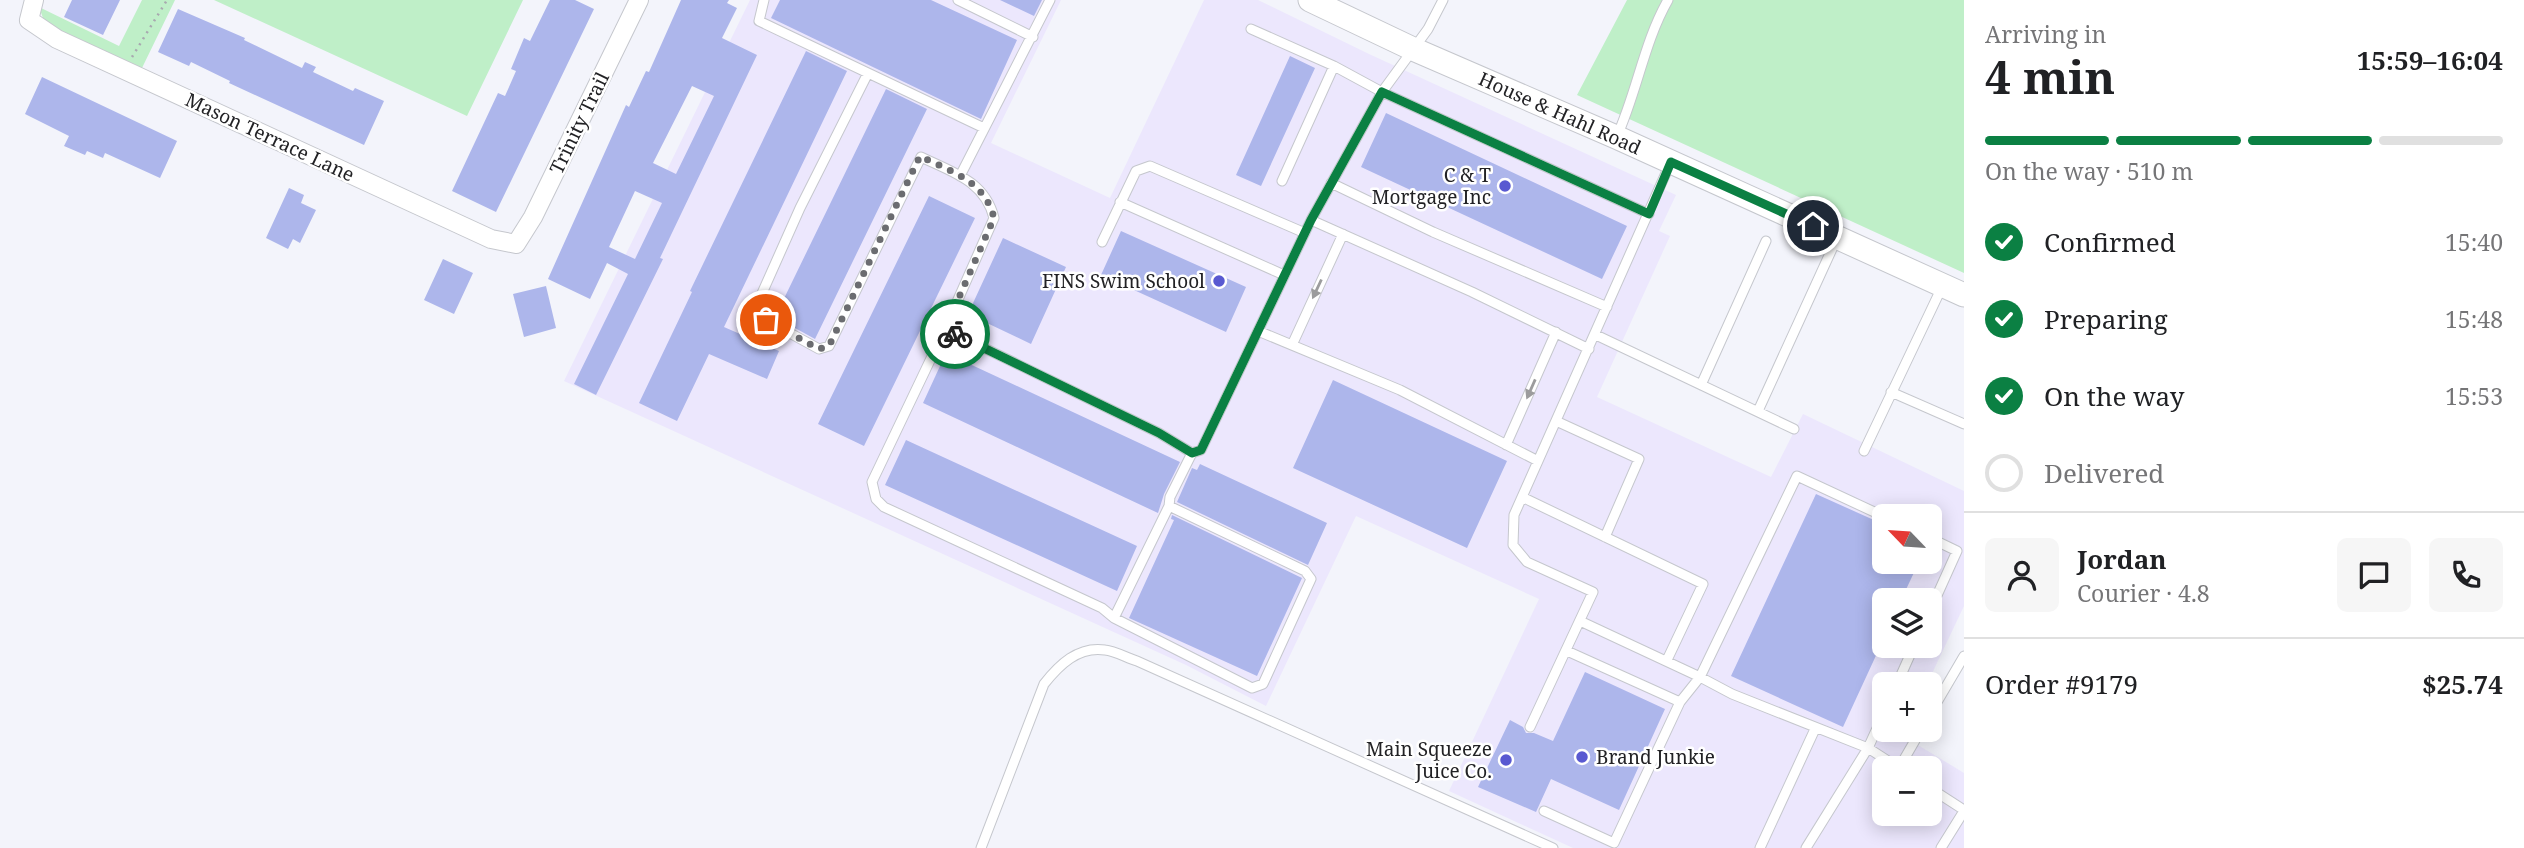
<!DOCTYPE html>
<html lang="en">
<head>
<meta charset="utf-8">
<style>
	body { margin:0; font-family:"Noto Serif",serif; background:#f6f6f6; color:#202124; height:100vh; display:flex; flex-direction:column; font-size:26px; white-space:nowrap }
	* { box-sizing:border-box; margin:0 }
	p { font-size:23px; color:#757577 }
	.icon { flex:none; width:38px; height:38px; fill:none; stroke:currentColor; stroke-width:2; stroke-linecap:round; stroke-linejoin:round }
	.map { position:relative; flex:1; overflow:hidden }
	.drawer { display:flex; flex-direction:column; background:#fff; width:560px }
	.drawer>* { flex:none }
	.needle { width:46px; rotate:295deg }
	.controls { position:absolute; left:1872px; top:504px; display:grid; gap:14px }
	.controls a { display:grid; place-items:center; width:70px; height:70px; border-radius:10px; background:#fff; box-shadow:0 4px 18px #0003; font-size:35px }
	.pin { position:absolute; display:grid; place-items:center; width:60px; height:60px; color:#fff; margin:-30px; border:4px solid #fff; border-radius:50%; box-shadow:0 2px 7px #0007 }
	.courier { position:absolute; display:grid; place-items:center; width:70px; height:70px; margin:-35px; border:5px solid #0b8043; border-radius:50%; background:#fff; color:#222; box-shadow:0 2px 9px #0007 }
	.head em { font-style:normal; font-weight:700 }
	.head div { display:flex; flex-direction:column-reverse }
	.head { display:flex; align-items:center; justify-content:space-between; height:119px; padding:0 21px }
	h1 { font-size:46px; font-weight:700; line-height:52px }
	.bar { display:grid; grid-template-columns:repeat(4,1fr); gap:10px 7px; align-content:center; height:84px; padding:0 21px }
	.bar i { height:9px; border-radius:5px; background:#e0e0e0 }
	.bar .active { background:#0b8043 }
	.bar p { grid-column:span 4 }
	.line { display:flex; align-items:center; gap:18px; padding:0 21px; border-top:2px solid #e0e0e0 }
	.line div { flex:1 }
	.round { display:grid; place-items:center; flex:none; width:74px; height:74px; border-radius:10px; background:#f6f6f6 }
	ol { padding:0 21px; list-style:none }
	li { display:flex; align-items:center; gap:21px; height:77px }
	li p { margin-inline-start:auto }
	li .icon { padding:7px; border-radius:50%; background:#0b8043; color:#fff; stroke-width:4 }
	li:last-child { color:#757577 }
	li i { width:38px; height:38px; border:4px solid #e0e0e0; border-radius:50% }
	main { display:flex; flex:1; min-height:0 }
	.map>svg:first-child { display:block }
	.commercial { fill:#ece7fd; fill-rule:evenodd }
	.green { fill:#bfefc8 }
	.building { fill:#adb6eb; fill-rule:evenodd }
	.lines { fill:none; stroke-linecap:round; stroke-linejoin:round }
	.service-casing { stroke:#c5c7cd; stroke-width:11 }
	.minor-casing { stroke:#c5c7cd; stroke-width:20 }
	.tertiary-casing { stroke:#c5c7cd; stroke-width:25 }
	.path { stroke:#a8a9af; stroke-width:2.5; stroke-dasharray:2 5; stroke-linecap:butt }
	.service { stroke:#fff; stroke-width:9 }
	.minor { stroke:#fff; stroke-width:18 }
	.tertiary { stroke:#fff; stroke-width:23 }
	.oneway { fill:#9c9c9d }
	.done { stroke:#6b6c70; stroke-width:7; stroke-dasharray:0 12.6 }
	.route { stroke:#0b8043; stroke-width:9 }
	.poi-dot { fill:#5959d1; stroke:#fff; stroke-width:2.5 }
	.labels { text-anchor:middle; stroke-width:5; stroke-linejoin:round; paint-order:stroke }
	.street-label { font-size:19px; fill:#222225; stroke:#fff }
	.poi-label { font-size:19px; fill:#222225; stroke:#fff; text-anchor:end }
</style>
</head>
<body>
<main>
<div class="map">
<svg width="1964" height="848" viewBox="0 0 1964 848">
	<rect width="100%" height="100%" fill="#f3f4fb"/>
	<path class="commercial" d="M750 0H1061L991 143 1110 198 1204 0H1258L1369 54 1676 195 1659 231 1670 236 1597 397 1771 477 1803 414 1964 491V606L1927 684H1885V730H1906L1903 736 1964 773V848H1573L1449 791 1539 599 1356 516 1266 706 1186 665 564 381ZM1885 516H1930V562H1885ZM1885 600H1930V646H1885ZM1885 768H1930V814H1885Z"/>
	<path class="green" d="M142 0H175L142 68 51 26 43 18 39 7 119 46Z
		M214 0H523L467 116Z
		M1627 0H1964V273L1577 95Z"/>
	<path class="building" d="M72 0H120L103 35 64 17Z
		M550 0H575L594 9 496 212 452 191 498 93 505 96 516 71 511 69 524 38 530 41Z
		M681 0H729L727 3 737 8 722 38 757 55 660 258 663 259 596 395 574 384 628 274 607 263 590 299 548 279 626 105 629 107 646 71 649 72ZM692 86 714 96 676 174 653 163ZM635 191 662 203 635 259 609 247Z
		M780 0H931L1017 40 981 119 771 18Z
		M1000 0H1042L1034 16Z
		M178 9 245 38 244 40 302 68 305 62 316 67 313 72 353 91 355 88 384 101 364 145 229 83 230 81 191 62 189 66 158 52Z
		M806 51 847 71 724 327 779 351 767 379 709 354 677 421 639 403 692 292 690 291Z
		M1290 56 1315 68 1261 186 1236 175Z
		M42 77 177 141 160 178 105 153 103 158 87 151 85 155 64 146 69 136 25 114Z
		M886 89 927 109 815 339 775 317Z
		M1386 113 1627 226 1602 279 1361 167Z
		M289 188 304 195 301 203 316 210 300 243 293 239 288 249 266 238Z
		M929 196 975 218 864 446 818 424Z
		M1121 231 1246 287 1226 332 1101 275Z
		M1003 238 1066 267 1031 344 968 314Z
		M443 259 473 273 454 314 424 300Z
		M546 286 556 328 524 337 513 294Z
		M946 353 1180 462 1164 494 1158 513 923 403Z
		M1333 380 1507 461 1467 548 1293 468Z
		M906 440 1137 546 1117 591 885 485Z
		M1200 464 1327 523 1308 565 1177 502 1192 468 1197 470Z
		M1816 494 1885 525V562H1919L1901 600H1885V636L1843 727 1731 676Z
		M1172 515 1302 578 1257 676 1129 618 1174 520 1171 519Z
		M1585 672 1665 709 1619 810 1551 779 1536 812 1478 787 1510 720 1523 727 1526 733H1534L1553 741Z"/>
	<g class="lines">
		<defs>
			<path id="service" d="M764 0 759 21 868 73 800 208 755 309 766 320 819 349 829 346 921 157C952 172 985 181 994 218L945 329 1159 433 1192 453 1201 450 1311 220
				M958 0 1033 37
				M1443 0 1428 29 1382 92 1311 220 1472 292 1589 349
				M1251 29 1334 66 1382 92 1649 214
				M868 73 984 128
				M1617 136C1637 92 1644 42 1668 0
				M960 176 1050 0
				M1282 181 1334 66
				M1331 183 1433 232 1607 307
				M1120 202 1284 275
				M1102 242 1136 171 1150 166 1305 233
				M945 329 872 482 876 499 884 507 1102 608 1114 618 1252 688 1263 684 1311 579 1305 571 1169 506 1170 497 1192 453
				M1258 331 1400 390 1538 461
				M1596 335 1794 429
				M1292 345 1343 234
				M1701 385 1766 241
				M1891 392 1964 424
				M1758 411 1837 238
				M1556 421 1639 459 1605 537
				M1506 445 1556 332
				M1864 451 1942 287
				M1522 497 1703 584 1667 660
				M1930 538 1957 551 1930 611
				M1114 618 1169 506
				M1580 621 1700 677 1797 476 1885 517
				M1897 684 1914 646
				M1680 702 1700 677 1732 694 1868 748 1899 768
				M1930 714 1964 656
				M1530 727 1593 592 1527 562 1513 545 1514 515 1670 164
				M1899 768 1921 730
				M1930 788 1964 810
				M1544 811 1614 843 1680 702 1567 651
				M981 848 1044 684C1059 665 1078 646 1105 650 1115 651 1127 658 1137 661L1553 848
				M1760 848 1815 729
				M1806 848 1868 748 1885 711
				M1941 848 1964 811"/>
			<path id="minor" d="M34 0 29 20 57 39 491 239 516 244 533 217 639 0"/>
			<path id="tertiary" d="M1310 0 1413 49 1616 137 1964 295"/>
		</defs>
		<use href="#service" class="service-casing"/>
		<use href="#minor" class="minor-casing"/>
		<use href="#tertiary" class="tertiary-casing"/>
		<path class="path" d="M132 57 167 0"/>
		<use href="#service" class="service"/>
		<use href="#minor" class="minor"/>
		<use href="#tertiary" class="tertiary"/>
	</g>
	<defs><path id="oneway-solid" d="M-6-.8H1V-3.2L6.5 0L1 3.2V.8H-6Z" transform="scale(1.75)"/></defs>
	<g class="oneway">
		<use href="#oneway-solid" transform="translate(1317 289) rotate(115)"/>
		<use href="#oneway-solid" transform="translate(1531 389) rotate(114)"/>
	</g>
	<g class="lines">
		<path class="done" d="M766 320 819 349 829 346 920 156C952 172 985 181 994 218L945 329 955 334"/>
		<path class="route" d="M955 334 1159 433 1192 453 1201 450 1311 220 1382 92 1649 214 1671 162 1813 226"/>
	</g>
	<g class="poi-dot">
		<circle cx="1505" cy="186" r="7"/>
		<circle cx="1219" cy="281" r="7"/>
		<circle cx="1582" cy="757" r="7"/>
		<circle cx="1506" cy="760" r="7"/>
	</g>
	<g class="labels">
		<g class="street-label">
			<text transform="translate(1560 113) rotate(24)" y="7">House &amp; Hahl Road</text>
			<text transform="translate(579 123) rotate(-64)" y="7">Trinity Trail</text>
			<text transform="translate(270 137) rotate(25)" y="7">Mason Terrace Lane</text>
		</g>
		<g class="poi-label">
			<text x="1491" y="182">C &amp; T<tspan x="1491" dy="22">Mortgage Inc</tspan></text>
			<text x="1205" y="288">FINS Swim School</text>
			<text x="1492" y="756">Main Squeeze<tspan x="1492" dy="22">Juice Co.</tspan></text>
			<text x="1596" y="764" text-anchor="start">Brand Junkie</text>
		</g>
	</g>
</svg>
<div class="controls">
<a><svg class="needle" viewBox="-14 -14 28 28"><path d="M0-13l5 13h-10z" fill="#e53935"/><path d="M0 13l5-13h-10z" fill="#757577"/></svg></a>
<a><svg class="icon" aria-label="layers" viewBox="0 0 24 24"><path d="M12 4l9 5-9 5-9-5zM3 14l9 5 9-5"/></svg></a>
<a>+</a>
<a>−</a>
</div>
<div class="pin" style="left:766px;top:320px;background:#ea580c"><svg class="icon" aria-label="bag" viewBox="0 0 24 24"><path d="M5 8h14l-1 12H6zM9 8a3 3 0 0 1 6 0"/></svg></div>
<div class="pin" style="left:1813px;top:226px;background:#1f2937"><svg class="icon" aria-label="home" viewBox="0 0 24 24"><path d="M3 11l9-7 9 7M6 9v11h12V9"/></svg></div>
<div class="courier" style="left:955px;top:334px"><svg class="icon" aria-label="bike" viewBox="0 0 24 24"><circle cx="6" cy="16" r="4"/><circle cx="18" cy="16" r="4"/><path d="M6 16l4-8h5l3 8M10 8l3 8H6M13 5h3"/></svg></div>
</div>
<section class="drawer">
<div class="head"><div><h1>4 min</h1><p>Arriving in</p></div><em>15:59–16:04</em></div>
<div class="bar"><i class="active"></i><i class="active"></i><i class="active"></i><i></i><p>On the way · 510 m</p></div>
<ol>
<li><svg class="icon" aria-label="check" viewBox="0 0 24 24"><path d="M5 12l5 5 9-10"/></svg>Confirmed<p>15:40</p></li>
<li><svg class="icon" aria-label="check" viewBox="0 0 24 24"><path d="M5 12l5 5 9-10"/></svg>Preparing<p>15:48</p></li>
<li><svg class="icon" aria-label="check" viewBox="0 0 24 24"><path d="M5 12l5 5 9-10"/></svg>On the way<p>15:53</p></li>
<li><i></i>Delivered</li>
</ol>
<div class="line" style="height:126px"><a class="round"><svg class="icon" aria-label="person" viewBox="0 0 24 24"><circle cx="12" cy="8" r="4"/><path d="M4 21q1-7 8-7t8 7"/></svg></a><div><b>Jordan</b><p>Courier · 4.8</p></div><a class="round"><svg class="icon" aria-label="chat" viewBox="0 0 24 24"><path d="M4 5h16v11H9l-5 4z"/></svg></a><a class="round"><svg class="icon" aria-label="phone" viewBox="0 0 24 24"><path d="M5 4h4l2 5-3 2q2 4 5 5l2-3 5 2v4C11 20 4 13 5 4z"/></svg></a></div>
<div class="line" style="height:91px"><div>Order #9179</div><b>$25.74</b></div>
</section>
</main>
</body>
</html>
